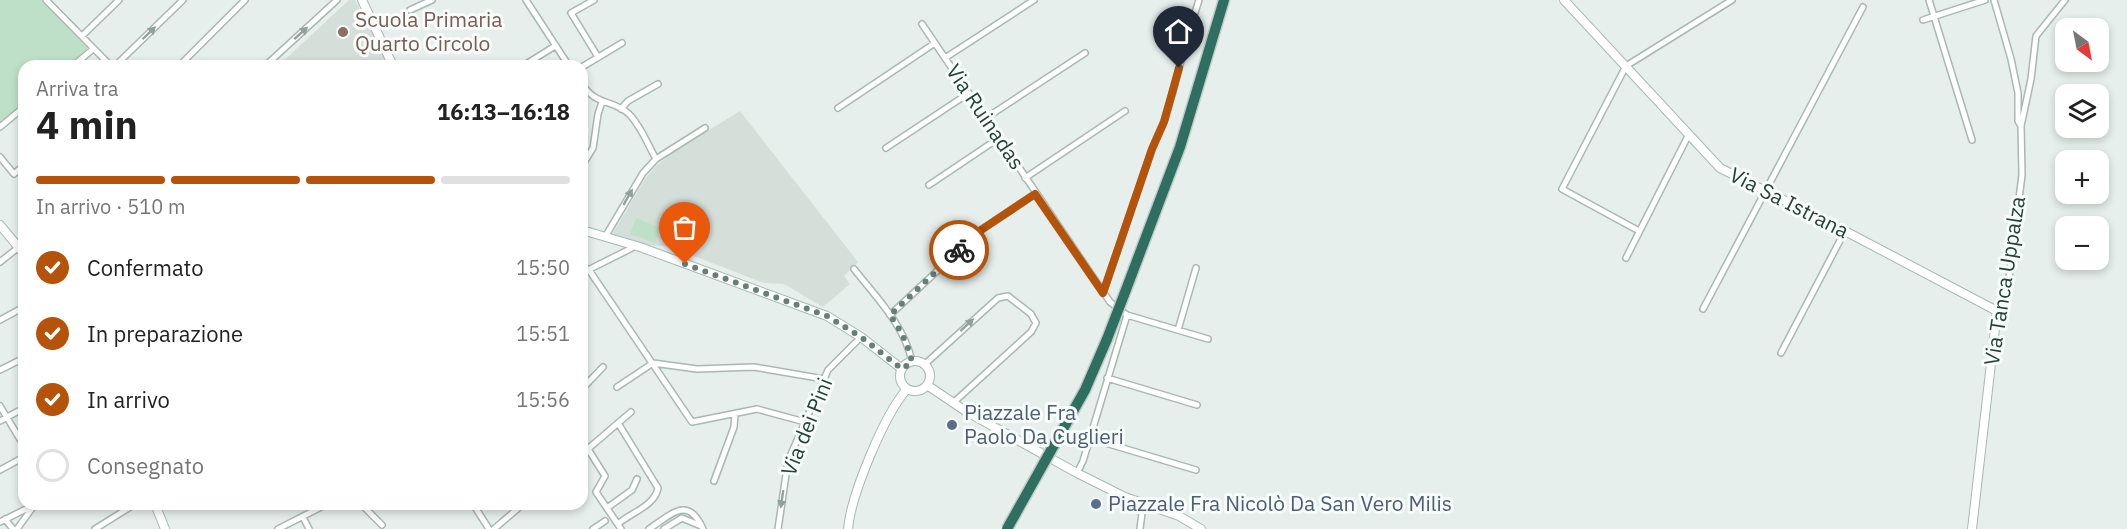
<!DOCTYPE html>
<html lang="it">
<head>
<meta charset="utf-8">
<style>
	body { margin:0; font-family:"IBM Plex Sans",sans-serif; background:#f2f2f2; color:#222; height:100vh; display:flex; flex-direction:column; font-size:22px; white-space:nowrap }
	* { box-sizing:border-box; margin:0 }
	p { font-size:20px; color:#767676 }
	.icon { flex:none; width:33px; height:33px; fill:none; stroke:currentColor; stroke-width:2; stroke-linecap:round; stroke-linejoin:round }
	.map { position:relative; flex:1; overflow:hidden }
	.side { position:absolute; left:18px; top:60px; width:570px; height:450px; display:flex; flex-direction:column; background:#fff; border-radius:18px; box-shadow:0 3px 9px #0003 }
	.side>* { flex:none }
	.needle { width:39px; rotate:148deg }
	.fabs { position:absolute; left:2055px; top:18px; display:grid; gap:12px }
	.fabs a { display:grid; place-items:center; width:54px; height:54px; border-radius:12px; background:#fff; box-shadow:0 3px 9px #0003; font-size:30px }
	.pin { position:absolute; display:grid; place-items:center; width:51px; height:51px; color:#fff; margin:-62px -26px; border-radius:50% 50% 50% 0; rotate:-45deg; box-shadow:0 0 6px #0007 }
	.pin .icon { rotate:45deg }
	.courier { position:absolute; display:grid; place-items:center; width:60px; height:60px; margin:-30px; border:4px solid #b45309; border-radius:50%; background:#fff; color:#222; box-shadow:0 2px 8px #0007 }
	.headline em { font-style:normal; font-weight:700 }
	.headline div { display:flex; flex-direction:column-reverse }
	.headline { display:flex; align-items:center; justify-content:space-between; height:102px; padding:0 18px }
	h1 { font-size:39px; font-weight:700; line-height:45px }
	.bar { display:grid; grid-template-columns:repeat(4,1fr); gap:9px 6px; align-content:center; height:72px; padding:0 18px }
	.bar i { height:8px; border-radius:4px; background:#e0e0e0 }
	.bar .active { background:#b45309 }
	.bar p { grid-column:span 4 }
	ol { padding:0 18px; list-style:none }
	li { display:flex; align-items:center; gap:18px; height:66px }
	li p { margin-inline-start:auto }
	li .icon { padding:6px; border-radius:50%; background:#b45309; color:#fff; stroke-width:4 }
	li:last-child { color:#767676 }
	li i { width:33px; height:33px; border:3px solid #e0e0e0; border-radius:50% }
	.map>svg:first-child { display:block }
	.built { fill:#d4dfda }
	.green { fill:#bfe0c8 }
	.lines { fill:none; stroke-linecap:round; stroke-linejoin:round }
	.street-casing { stroke:#a8b8b2; stroke-width:8 }
	.secondary-casing { stroke:#a4bbb3; stroke-width:10 }
	.highway-casing { stroke:#c2cac8; stroke-width:13 }
	.street { stroke:#fff; stroke-width:5 }
	.secondary { stroke:#fff; stroke-width:8 }
	.highway { stroke:#2f6f62; stroke-width:10 }
	.highway-bridge-casing { stroke:#c2cac8; stroke-width:13; stroke-linecap:butt }
	.highway-bridge { stroke:#2f6f62; stroke-width:10 }
	.oneway { fill:#92a09c }
	.done { stroke:#687f78; stroke-width:6; stroke-dasharray:0 10.8 }
	.route { stroke:#b45309; stroke-width:8 }
	.education-dot { fill:#8d6e63; stroke:#f7fbf9; stroke-width:2 }
	.service-dot { fill:#5c6f8a; stroke:#f7fbf9; stroke-width:2 }
	.labels { text-anchor:middle; stroke-width:6; stroke-linejoin:round; paint-order:stroke }
	.education-label { font-size:21px; fill:#785e54; stroke:#f7fbf9; text-anchor:start }
	.street-label { font-size:21px; fill:#24423a; stroke:#f7fbf9 }
	.service-label { font-size:21px; fill:#4e5e75; stroke:#f7fbf9; text-anchor:start }
</style>
</head>
<body>
<div class="map">
<svg width="2127" height="529" viewBox="0 0 2127 529">
	<rect width="100%" height="100%" fill="#e6efeb"/>
	<path class="built" d="M349 0H355L389 66H278Z
		M740 111 858 262 844 276 850 284 823 307 784 284 764 283 668 246 640 245 614 235 613 233 645 179 654 168 670 154Z"/>
	<path class="green" d="M0 0H41L88 48 67 66H24V102L0 122Z
		M636 218 661 228 655 243 630 234Z"/>
	<g class="lines">
		<defs>
			<path id="street" d="M46 0 111 66
				M526 0 569 66
				M594 0 571 13 598 57
				M1929 0 1972 140
				M1994 0 2011 59 2018 93V121L2021 126 2022 175 2006 301 1997 311
				M410 10 432 0
				M1923 20 1985 0
				M922 24 1110 302 1127 315 1208 339
				M82 36 119 0
				M945 58 1034 0
				M73 66 93 49
				M115 66 183 0
				M179 66 245 0
				M265 66 337 0
				M523 66 555 46
				M582 67 622 43
				M582 84C597 107 613 99 629 114 641 126 648 145 656 159
				M838 108 935 43
				M621 109 628 101 658 84
				M986 118 1085 53
				M2021 126 2031 79 2036 36 2065 0
				M0 127 24 107
				M886 148 969 93
				M0 157 14 174 24 165
				M582 166 593 148 598 114 602 102
				M1025 178 1125 111
				M929 185 999 138
				M1639 231 1562 189 1626 66 1732 0
				M605 237 643 173 656 159 705 128
				M1626 258 1689 134
				M0 262 24 243
				M854 269C876 297 905 326 912 362
				M589 270 692 422 757 409 805 422
				M582 273 632 248 633 246
				M1103 293 1152 149 1164 121 1174 88 1186 41 1199 0
				M1703 309 1863 7
				M890 315 981 230 1035 194
				M0 320 24 307
				M1178 330 1196 268
				M1781 353 1845 231
				M924 365 998 298 1008 296 1031 314 1036 323 1031 332 953 403
				M0 370 24 358
				M1107 378 1197 405
				M617 387 653 363 697 369 754 367 824 379
				M582 389 603 367
				M0 406 24 446
				M0 421 24 408
				M1089 438 1196 470
				M588 449 605 476 596 492 621 529
				M582 454 631 412
				M0 470 24 457
				M1077 473 1083 461 1127 315
				M714 481 734 427 735 414
				M361 504 382 525
				M473 504 489 529
				M607 508 632 490 637 479
				M303 517 309 529
				M5 519 13 529
				M0 522 36 504
				M618 524C630 513 655 506 658 488L618 423
				M17 529 33 507
				M95 529 135 504
				M278 529 327 504
				M494 529 523 504
				M593 529 605 521
				M649 529C672 514 688 495 703 529
				M664 529 682 518 701 526
				M778 529 788 461 805 422 828 370 861 337
				M1140 529 1143 505"/>
			<path id="secondary" d="M362 0 393 66
				M1564 0 1720 168 1845 231 1997 311 1972 529
				M0 225 24 254
				M582 230 640 247 827 316 861 337 902 369
				M900 376a15 15 0 1 1 30 0a15 15 0 1 1-30 0Z
				M927 385 967 412 1077 473 1125 497 1179 516 1201 529
				M155 504 165 529
				M848 529C851 495 884 415 907 389"/>
			<path id="highway" d="M1124 295 1180 147 1224 0
				M1054 445 1085 390 1107 339"/>
		</defs>
		<use href="#street" class="street-casing"/>
		<use href="#secondary" class="secondary-casing"/>
		<use href="#highway" class="highway-casing"/>
		<use href="#street" class="street"/>
		<use href="#secondary" class="secondary"/>
		<use href="#highway" class="highway"/>
		<defs>
			<path id="highway-bridge" d="M1107 339 1124 295
				M1007 529 1054 445"/>
		</defs>
		<use href="#highway-bridge" class="highway-bridge-casing"/>
		<use href="#highway-bridge" class="highway-bridge"/>
	</g>
	<defs><path id="oneway-solid" d="M-6-.8H1V-3.2L6.5 0L1 3.2V.8H-6Z" transform="scale(1.5)"/></defs>
	<g class="oneway">
		<use href="#oneway-solid" transform="translate(149 33) rotate(-44)"/>
		<use href="#oneway-solid" transform="translate(301 33) rotate(-42)"/>
		<use href="#oneway-solid" transform="translate(628 197) rotate(-60)"/>
		<use href="#oneway-solid" transform="translate(967 325) rotate(-43)"/>
		<use href="#oneway-solid" transform="translate(782 499) rotate(98)"/>
	</g>
	<g class="lines">
		<path class="done" d="M685 264 827 316 861 337 902 369 912 362C908 344 900 329 890 315L959 250"/>
		<path class="route" d="M959 250 981 230 1035 194 1103 293 1152 149 1164 122 1179 68"/>
	</g>
	<circle class="education-dot" cx="343" cy="32" r="6"/>
	<g class="service-dot">
		<circle cx="952" cy="425" r="6"/>
		<circle cx="1096" cy="504" r="6"/>
	</g>
	<g class="labels">
		<g class="education-label">
			<text x="355" y="27">Scuola Primaria<tspan x="355" dy="24">Quarto Circolo</tspan></text>
		</g>
		<g class="street-label">
			<text transform="translate(985 117) rotate(56)" y="7">Via Ruinadas</text>
			<text transform="translate(1789 203) rotate(27)" y="7">Via Sa Istrana</text>
			<text transform="translate(2005 281) rotate(-81)" y="7">Via Tanca Uppalza</text>
			<text transform="translate(807 427) rotate(-68)" y="7">Via dei Pini</text>
		</g>
		<g class="service-label">
			<text x="964" y="420">Piazzale Fra<tspan x="964" dy="24">Paolo Da Cuglieri</tspan></text>
			<text x="1108" y="511">Piazzale Fra Nicolò Da San Vero Milis</text>
		</g>
	</g>
</svg>
<div class="fabs">
<a><svg class="needle" viewBox="-14 -14 28 28"><path d="M0-13l5 13h-10z" fill="#e53935"/><path d="M0 13l5-13h-10z" fill="#767676"/></svg></a>
<a><svg class="icon" aria-label="layers" viewBox="0 0 24 24"><path d="M12 4l9 5-9 5-9-5zM3 14l9 5 9-5"/></svg></a>
<a>+</a>
<a>−</a>
</div>
<div class="pin" style="left:685px;top:264px;background:#ea580c"><svg class="icon" aria-label="bag" viewBox="0 0 24 24"><path d="M5 8h14l-1 12H6zM9 8a3 3 0 0 1 6 0"/></svg></div>
<div class="pin" style="left:1179px;top:68px;background:#1f2937"><svg class="icon" aria-label="home" viewBox="0 0 24 24"><path d="M3 11l9-7 9 7M6 9v11h12V9"/></svg></div>
<div class="courier" style="left:959px;top:250px"><svg class="icon" aria-label="bike" viewBox="0 0 24 24"><circle cx="6" cy="16" r="4"/><circle cx="18" cy="16" r="4"/><path d="M6 16l4-8h5l3 8M10 8l3 8H6M13 5h3"/></svg></div>
<section class="side">
<div class="headline"><div><h1>4 min</h1><p>Arriva tra</p></div><em>16:13–16:18</em></div>
<div class="bar"><i class="active"></i><i class="active"></i><i class="active"></i><i></i><p>In arrivo · 510 m</p></div>
<ol>
<li><svg class="icon" aria-label="check" viewBox="0 0 24 24"><path d="M5 12l5 5 9-10"/></svg>Confermato<p>15:50</p></li>
<li><svg class="icon" aria-label="check" viewBox="0 0 24 24"><path d="M5 12l5 5 9-10"/></svg>In preparazione<p>15:51</p></li>
<li><svg class="icon" aria-label="check" viewBox="0 0 24 24"><path d="M5 12l5 5 9-10"/></svg>In arrivo<p>15:56</p></li>
<li><i></i>Consegnato</li>
</ol>
</section>
</div>
</body>
</html>
